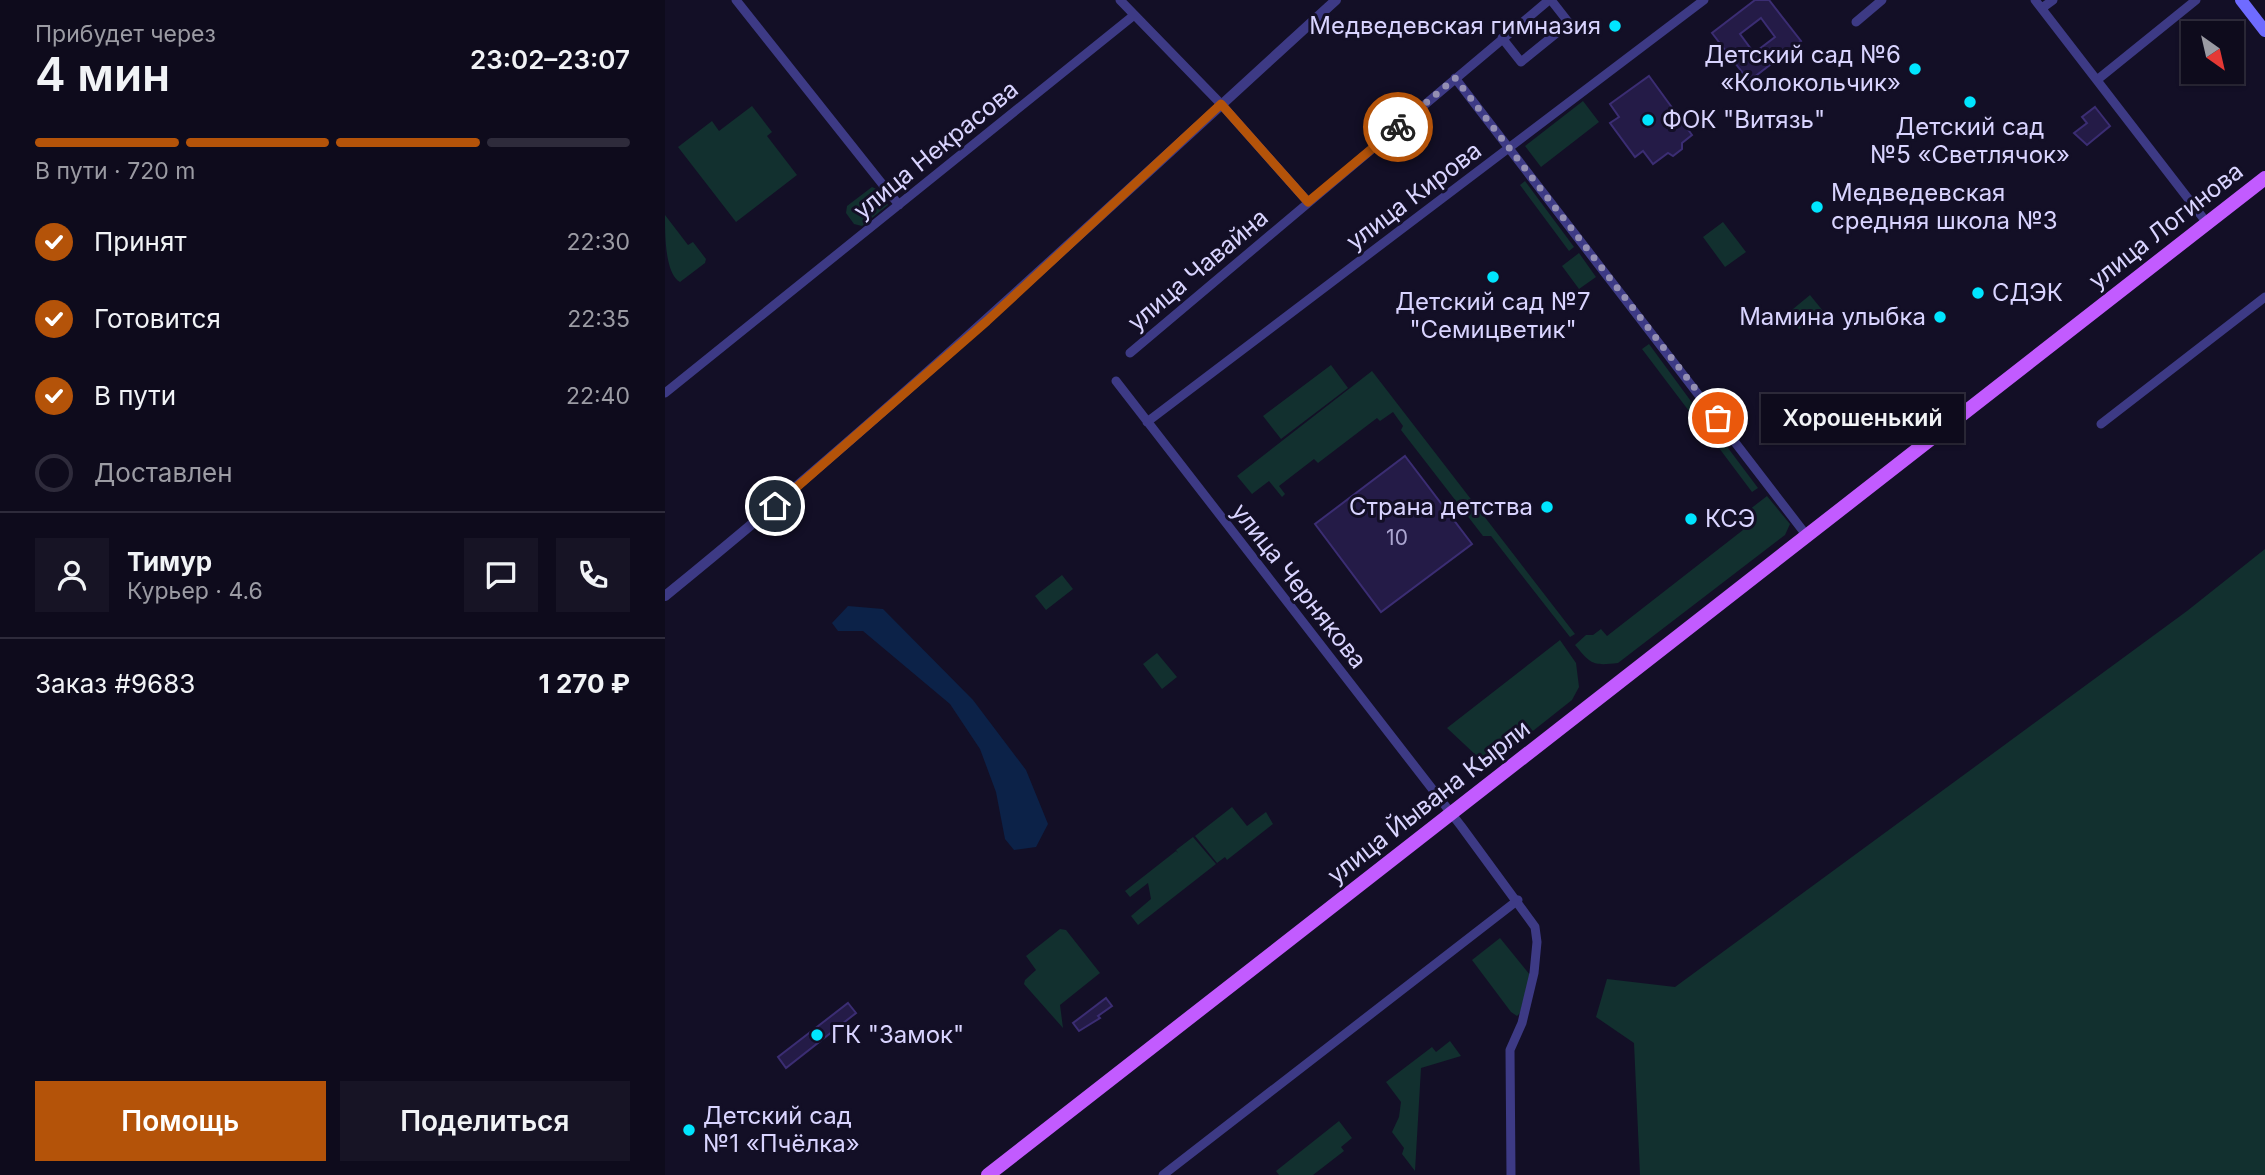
<!DOCTYPE html>
<html lang="ru">
<head>
<meta charset="utf-8">
<style>
	body { margin:0; font-family:Inter,sans-serif; background:#171425; color:#f1f3f6; height:100vh; display:flex; flex-direction:column; font-size:26px; white-space:nowrap }
	* { box-sizing:border-box; margin:0 }
	p { font-size:23px; color:#9b9ba3 }
	.icon { flex:none; width:38px; height:38px; fill:none; stroke:currentColor; stroke-width:2; stroke-linecap:round; stroke-linejoin:round }
	.map { position:relative; flex:1; overflow:hidden }
	.side { display:flex; flex-direction:column; background:#0e0b1c; width:665px }
	.side>* { flex:none }
	.needle { width:46px; rotate:146deg }
	.controls { position:absolute; left:1516px; top:21px; display:grid; gap:14px }
	.controls a { display:grid; place-items:center; width:63px; height:63px; border-radius:0px; background:#0e0b1c; box-shadow:0 2px 5px #0004,0 0 0 2px #2e2b3b; font-size:35px }
	.pin { position:absolute; display:grid; place-items:center; width:60px; height:60px; color:#fff; margin:-30px; border:4px solid #fff; border-radius:50%; box-shadow:0 2px 7px #0007 }
	.courier { position:absolute; display:grid; place-items:center; width:70px; height:70px; margin:-35px; border:5px solid #b45309; border-radius:50%; background:#fff; color:#222; box-shadow:0 2px 9px #0007 }
	.bubble { position:absolute; height:49px; border-radius:0px; background:#0e0b1c; box-shadow:0 2px 5px #0004,0 0 0 2px #2e2b3b; font-size:23px; font-weight:600; line-height:49px; text-align:center }
	.overview em { font-style:normal; font-weight:600 }
	.overview div { display:flex; flex-direction:column-reverse }
	.overview { display:flex; align-items:center; justify-content:space-between; height:119px; padding:0 35px }
	h1 { font-size:46px; font-weight:600; line-height:52px }
	.bar { display:grid; grid-template-columns:repeat(4,1fr); gap:10px 7px; align-content:center; height:84px; padding:0 35px }
	.bar i { height:9px; border-radius:5px; background:#2e2b3b }
	.bar .active { background:#b45309 }
	.bar p { grid-column:span 4 }
	.line { display:flex; align-items:center; gap:18px; padding:0 35px; border-top:2px solid #2e2b3b }
	.line div { flex:1 }
	.round { display:grid; place-items:center; flex:none; width:74px; height:74px; border-radius:0px; background:#171425 }
	ol { padding:0 35px; list-style:none }
	li { display:flex; align-items:center; gap:21px; height:77px }
	li p { margin-inline-start:auto }
	li .icon { padding:7px; border-radius:50%; background:#b45309; color:#fff; stroke-width:4 }
	li:last-child { color:#9b9ba3 }
	li i { width:38px; height:38px; border:4px solid #2e2b3b; border-radius:50% }
	.primary-button { display:flex; gap:14px; margin-top:auto; padding:14px 35px }
	.primary-button a { flex:1; height:80px; border-radius:0px; background:#b45309; color:#fff; font-size:28px; font-weight:600; line-height:80px; text-align:center }
	.primary-button a+a { background:#171425; color:#f1f3f6 }
	main { display:flex; flex:1; min-height:0 }
	.map>svg:first-child { display:block }
	.green { fill:#12302f }
	.water { fill:#0c2248 }
	.building { fill:#241b47; stroke:#3b2d73; stroke-width:2; fill-rule:evenodd }
	.lines { fill:none; stroke-linecap:round; stroke-linejoin:round }
	.minor { stroke:#3d3a85; stroke-width:9 }
	.tertiary { stroke:#3d3a85; stroke-width:10 }
	.secondary { stroke:#6f6bff; stroke-width:12 }
	.primary { stroke:#c25bff; stroke-width:14 }
	.done { stroke:#948fb3; stroke-width:7; stroke-dasharray:0 12.6 }
	.route { stroke:#b45309; stroke-width:9 }
	.poi-dot { fill:#00e5ff; stroke:#130f26; stroke-width:2.5 }
	.labels { text-anchor:middle; stroke-width:6; stroke-linejoin:round; paint-order:stroke }
	.number-label { font-size:21px; fill:#aca6d1 }
	.poi-label { font-size:24px; fill:#d9d4ff; stroke:#130f26; text-anchor:start }
	.street-label { font-size:24px; fill:#d9d4ff; stroke:#130f26 }
</style>
</head>
<body>
<main>
<section class="side">
<div class="overview"><div><h1>4 мин</h1><p>Прибудет через</p></div><em>23:02–23:07</em></div>
<div class="bar"><i class="active"></i><i class="active"></i><i class="active"></i><i></i><p>В пути · 720 m</p></div>
<ol>
<li><svg class="icon" aria-label="check" viewBox="0 0 24 24"><path d="M5 12l5 5 9-10"/></svg>Принят<p>22:30</p></li>
<li><svg class="icon" aria-label="check" viewBox="0 0 24 24"><path d="M5 12l5 5 9-10"/></svg>Готовится<p>22:35</p></li>
<li><svg class="icon" aria-label="check" viewBox="0 0 24 24"><path d="M5 12l5 5 9-10"/></svg>В пути<p>22:40</p></li>
<li><i></i>Доставлен</li>
</ol>
<div class="line" style="height:126px"><a class="round"><svg class="icon" aria-label="person" viewBox="0 0 24 24"><circle cx="12" cy="8" r="4"/><path d="M4 21q1-7 8-7t8 7"/></svg></a><div><b>Тимур</b><p>Курьер · 4.6</p></div><a class="round"><svg class="icon" aria-label="chat" viewBox="0 0 24 24"><path d="M4 5h16v11H9l-5 4z"/></svg></a><a class="round"><svg class="icon" aria-label="phone" viewBox="0 0 24 24"><path d="M5 4h4l2 5-3 2q2 4 5 5l2-3 5 2v4C11 20 4 13 5 4z"/></svg></a></div>
<div class="line" style="height:91px"><div>Заказ #9683</div><b>1 270 ₽</b></div>
<div class="primary-button"><a>Помощь</a><a>Поделиться</a></div>
</section>
<div class="map">
<svg width="1600" height="1175" viewBox="0 0 1600 1175">
	<rect width="100%" height="100%" fill="#130f26"/>
	<path class="green" d="M918 101 934 122 876 167 860 146Z
		M87 106 107 132 102 136 132 175 71 222 13 147 47 121 54 131Z
		M860 181 909 247 904 251 855 185Z
		M207 187 216 191 223 205 197 226 189 224 181 213 182 206Z
		M0 215 23 245 28 242 41 259 40 263 15 282C0 274 0 235 0 215Z
		M1058 222 1081 252 1060 267 1038 237Z
		M914 253 931 277 914 289 897 266Z
		M1145 295 1158 311 1134 329 1122 314Z
		M984 344 1039 419 1033 423 977 349Z
		M666 365 683 388 616 439 598 416Z
		M707 371 910 634 905 637 826 536H818L736 430 738 426 728 412 715 421 712 418 653 463 649 459 614 486 620 494 617 497 604 481 587 494 572 476Z
		M1048 428 1093 488 1087 492 1042 432Z
		M1102 496 1125 524 1120 535 953 663C927 666 926 664 910 645L921 635H928L936 629 942 636 1078 530 1071 520Z
		M1600 549V1175H975L969 1043 931 1017 942 979 1010 987 1522 611Z
		M397 575 408 589 381 610 370 596Z
		M895 640 911 663 914 687 907 700 840 753 825 760 814 758 782 728Z
		M492 653 512 677 497 689 478 664Z
		M567 807 582 826 601 812 608 824 562 860 560 857 552 863 530 836Z
		M528 837 551 864 473 925 466 916 486 899 483 883 465 897 460 891 511 851 513 853 511 850Z
		M395 929 401 930 435 973 395 1005 398 1028 359 984 360 980 371 970 361 956Z
		M835 938 865 975 855 1013 852 1016 846 1012 807 960Z
		M785 1041 796 1056 756 1068 750 1171 737 1154 739 1148 727 1132 734 1117 736 1102 721 1082 767 1047 771 1052Z
		M674 1121 687 1138 676 1147 679 1151 648 1175H614L611 1171Z"/>
	<path class="water" d="M183 606 218 609 308 700 361 770 383 824 371 847 349 850 340 839 331 792 315 749 285 704 198 631H173L167 623Z"/>
	<path class="building" d="M1090 0H1104L1136 41 1084 81 1047 33ZM1096 18 1110 37 1089 53 1075 34Z
		M984 76 1027 135 1017 143V149L1008 156 1003 153 988 164 978 151 970 157 945 123 954 117 945 104Z
		M1430 107 1445 126 1422 145 1409 133 1422 123 1417 117Z
		M740 456 807 544 716 612 650 524Z
		M441 998 447 1006 433 1016 435 1018 414 1031 408 1023Z
		M183 1003 191 1013 121 1068 113 1057Z"/>
	<g class="lines">
		<path class="minor" d="M71 0 234 205
			M455 0 556 104 643 202
			M1370 0 1542 223
			M1377 8 1388 0
			M1191 22 1217 0
			M837 38 856 62 904 23 886 0
			M790 78 1142 536
			M1432 80 1531 0
			M465 353 884 0
			M451 381 796 826 870 927 872 942 869 973 857 1023 845 1050 846 1175
			M0 393 468 16
			M482 422 1039 0
			M1436 424 1600 297
			M498 1175 853 900"/>
		<path class="tertiary" d="M0 596C233 407 450 201 671 0"/>
		<path class="secondary" d="M1576 0 1600 31"/>
		<path class="primary" d="M323 1175 1600 178"/>
	</g>
	<g class="lines">
		<path class="done" d="M733 127 790 78 1053 418"/>
		<path class="route" d="M110 506 322 321 556 104 643 202 733 127"/>
	</g>
	<g class="poi-dot">
		<circle cx="950" cy="26" r="7"/>
		<circle cx="1250" cy="69" r="7"/>
		<circle cx="1305" cy="102" r="7"/>
		<circle cx="983" cy="120" r="7"/>
		<circle cx="1152" cy="207" r="7"/>
		<circle cx="828" cy="277" r="7"/>
		<circle cx="1313" cy="293" r="7"/>
		<circle cx="1275" cy="317" r="7"/>
		<circle cx="882" cy="507" r="7"/>
		<circle cx="1026" cy="519" r="7"/>
		<circle cx="152" cy="1035" r="7"/>
		<circle cx="24" cy="1130" r="7"/>
	</g>
	<g class="labels">
		<g class="number-label">
			<text x="732" y="545">10</text>
		</g>
		<g class="poi-label">
			<text x="936" y="34" text-anchor="end">Медведевская гимназия</text>
			<text x="1236" y="63" text-anchor="end">Детский сад №6<tspan x="1236" dy="28">«Колокольчик»</tspan></text>
			<text x="997" y="128">ФОК "Витязь"</text>
			<text x="1305" y="135" text-anchor="middle">Детский сад<tspan x="1305" dy="28">№5 «Светлячок»</tspan></text>
			<text x="1166" y="201">Медведевская<tspan x="1166" dy="28">средняя школа №3</tspan></text>
			<text x="1327" y="301">СДЭК</text>
			<text x="828" y="310" text-anchor="middle">Детский сад №7<tspan x="828" dy="28">"Семицветик"</tspan></text>
			<text x="1261" y="325" text-anchor="end">Мамина улыбка</text>
			<text x="868" y="515" text-anchor="end">Страна детства</text>
			<text x="1040" y="527">КСЭ</text>
			<text x="166" y="1043">ГК "Замок"</text>
			<text x="38" y="1124">Детский сад<tspan x="38" dy="28">№1 «Пчёлка»</tspan></text>
		</g>
		<g class="street-label">
			<text transform="translate(271 150) rotate(-39)" y="8">улица Некрасова</text>
			<text transform="translate(749 196) rotate(-37)" y="8">улица Кирова</text>
			<text transform="translate(1501 226) rotate(-38)" y="8">улица Логинова</text>
			<text transform="translate(533 270) rotate(-40)" y="8">улица Чавайна</text>
			<text transform="translate(634 586) rotate(52)" y="8">улица Чернякова</text>
			<text transform="translate(764 802) rotate(-38)" y="8">улица Йывана Кырли</text>
		</g>
	</g>
</svg>
<div class="controls">
<a><svg class="needle" viewBox="-14 -14 28 28"><path d="M0-13l5 13h-10z" fill="#e53935"/><path d="M0 13l5-13h-10z" fill="#9b9ba3"/></svg></a>
</div>
<div class="pin" style="left:1053px;top:418px;background:#ea580c"><svg class="icon" aria-label="bag" viewBox="0 0 24 24"><path d="M5 8h14l-1 12H6zM9 8a3 3 0 0 1 6 0"/></svg></div>
<div class="pin" style="left:110px;top:506px;background:#1f2937"><svg class="icon" aria-label="home" viewBox="0 0 24 24"><path d="M3 11l9-7 9 7M6 9v11h12V9"/></svg></div>
<div class="courier" style="left:733px;top:127px"><svg class="icon" aria-label="bike" viewBox="0 0 24 24"><circle cx="6" cy="16" r="4"/><circle cx="18" cy="16" r="4"/><path d="M6 16l4-8h5l3 8M10 8l3 8H6M13 5h3"/></svg></div>
<div class="bubble" style="left:1096px;top:394px;width:203px">Хорошенький</div>
</div>
</main>
</body>
</html>
